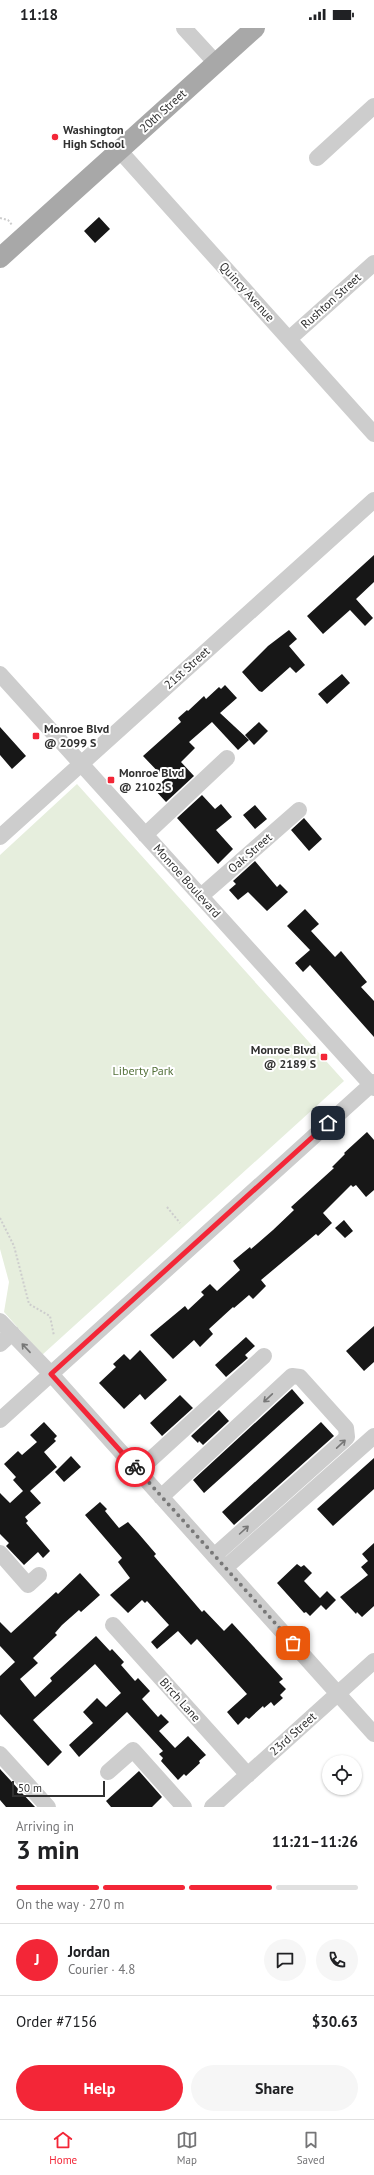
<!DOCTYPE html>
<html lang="en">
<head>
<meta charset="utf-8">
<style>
	body { margin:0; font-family:"PT Sans",sans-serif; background:#f6f6f6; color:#202124; height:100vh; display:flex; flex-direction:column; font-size:15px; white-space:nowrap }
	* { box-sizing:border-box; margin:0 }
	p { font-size:13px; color:#757577 }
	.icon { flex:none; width:22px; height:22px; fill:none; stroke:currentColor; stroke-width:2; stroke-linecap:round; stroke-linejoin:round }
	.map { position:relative; height:1779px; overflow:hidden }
	.drawer { display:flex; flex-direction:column; background:#fff; flex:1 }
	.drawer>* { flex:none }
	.tools { position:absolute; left:322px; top:1727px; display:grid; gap:8px }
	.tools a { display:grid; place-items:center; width:40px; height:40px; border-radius:50%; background:#fff; box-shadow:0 1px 3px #0004; font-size:20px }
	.scale { position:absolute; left:12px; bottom:10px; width:93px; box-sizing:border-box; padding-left:4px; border:2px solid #303030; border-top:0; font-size:11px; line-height:14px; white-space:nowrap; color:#303030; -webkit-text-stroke:3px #fff; paint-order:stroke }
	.pin { position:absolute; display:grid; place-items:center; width:34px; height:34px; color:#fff; margin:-17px; border-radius:8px; box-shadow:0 2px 6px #0006 }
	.courier { position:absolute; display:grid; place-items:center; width:40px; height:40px; margin:-20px; border:3px solid #f32637; border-radius:50%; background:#fff; color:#222; box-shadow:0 1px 5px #0007 }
	.headline em { font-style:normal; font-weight:600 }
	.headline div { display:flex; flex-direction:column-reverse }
	.headline { display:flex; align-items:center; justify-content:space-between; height:68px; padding:0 16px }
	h1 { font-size:26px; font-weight:600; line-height:30px }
	.bar { display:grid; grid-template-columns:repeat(4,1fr); gap:6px 4px; align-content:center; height:48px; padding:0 16px }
	.bar i { height:5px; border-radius:3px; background:#e0e0e0 }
	.bar .active { background:#f32637 }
	.bar p { grid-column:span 4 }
	.line { display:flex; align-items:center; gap:10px; padding:0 16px; border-top:1px solid #e0e0e0 }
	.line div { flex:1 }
	.round { display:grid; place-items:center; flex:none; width:42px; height:42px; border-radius:21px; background:#f6f6f6 }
	.button { display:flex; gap:8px; margin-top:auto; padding:8px 16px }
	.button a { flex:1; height:46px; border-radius:24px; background:#f32637; color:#fff; font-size:16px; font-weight:600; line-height:46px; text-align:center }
	.button a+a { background:#f6f6f6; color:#202124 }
	.status { display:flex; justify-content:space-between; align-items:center; height:28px; padding:0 20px; background:#fff; direction:ltr }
	.status svg { height:11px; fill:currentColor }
	.tab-bar { display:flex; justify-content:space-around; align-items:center; height:56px; border-top:1px solid #e0e0e0; background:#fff; font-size:11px; color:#757577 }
	.tab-bar a { display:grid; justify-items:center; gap:2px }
	.tab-bar .active { color:#f32637 }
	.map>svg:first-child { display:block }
	.green { fill:#e6eedd }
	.building { fill:#171717 }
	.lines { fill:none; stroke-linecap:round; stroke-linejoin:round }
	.path { stroke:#cdcdcd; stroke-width:2; stroke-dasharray:2 2; stroke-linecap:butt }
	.minor { stroke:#cdcdcd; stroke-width:16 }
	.major { stroke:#a8a8a8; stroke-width:20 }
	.oneway { stroke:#777 }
	.done { stroke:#787878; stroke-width:4; stroke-dasharray:0 7.2 }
	.route { stroke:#f32637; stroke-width:5 }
	.poi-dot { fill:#f32637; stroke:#fff; stroke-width:1.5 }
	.labels { text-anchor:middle; stroke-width:4; stroke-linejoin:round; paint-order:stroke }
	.street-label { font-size:12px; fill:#303030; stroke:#fff }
	.poi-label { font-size:12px; font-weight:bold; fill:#303030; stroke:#fff; text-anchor:start }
	.park-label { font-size:12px; fill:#537039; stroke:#fff }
</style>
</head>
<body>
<div class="status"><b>11:18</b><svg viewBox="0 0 49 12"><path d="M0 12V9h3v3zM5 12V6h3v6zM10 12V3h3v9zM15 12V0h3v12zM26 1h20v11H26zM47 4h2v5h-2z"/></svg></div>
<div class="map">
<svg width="374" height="1779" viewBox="0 0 374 1779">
	<rect width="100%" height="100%" fill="#fff"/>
	<path class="green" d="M77 756 344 1053 42 1327 4 1284 9 1254 0 1221V827Z"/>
	<path class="building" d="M99 189 110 201 95 215 84 203Z
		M374 527V554L356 571 373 590 365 598 350 582 323 606 307 588Z
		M289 602 297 611 289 618 305 637 296 645 290 639 262 664 259 663 242 644 268 618Z
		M342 646 350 655 327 676 318 666Z
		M225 657 237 670 220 685 249 712 238 722 212 694 189 714 195 720 181 734 194 748 166 774 154 761 165 751 143 728 181 694 178 690 187 682 188 683 204 668 206 671 219 659 221 661Z
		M259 694 268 703 254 717 245 707Z
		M0 699 26 728 12 741 0 727Z
		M202 767 215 781 221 776 232 789 216 802 233 821 218 836 177 790Z
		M255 777 267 791 255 801 243 787Z
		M304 790 322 811 309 823 291 802Z
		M255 833 277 859 280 856 288 864 267 883 248 864 238 872 229 862 236 856 233 853Z
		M305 881 319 896 311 903 335 929 341 923 367 954 361 959 374 973V1009L310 937 303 944 295 935 310 922 287 898Z
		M367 1104 374 1112V1162L366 1169 356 1157 353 1159 351 1157 323 1185 332 1195 318 1208 316 1206 261 1252 266 1258 253 1271 249 1267 234 1280 233 1279 209 1301 213 1306 200 1319 194 1312 173 1331 150 1307 185 1278 188 1282 204 1267 201 1264 210 1256 217 1263 240 1242 233 1233 250 1219 251 1221 273 1202 294 1182 291 1179 334 1140 332 1139 345 1126 344 1125Z
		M344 1192 353 1203 345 1210 335 1200Z
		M374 1298V1334L364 1343 346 1323Z
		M246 1309 255 1318 245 1327 248 1330 226 1349 215 1337Z
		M140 1322 167 1352 145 1372 140 1366 124 1381 99 1355 116 1339 113 1336 124 1326 130 1332Z
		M292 1361 304 1375 204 1465 193 1452Z
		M180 1367 193 1380 162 1408 150 1395Z
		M219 1382 229 1393 203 1417 199 1413 198 1415 191 1408Z
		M44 1394 57 1408 54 1411 56 1413 44 1424 57 1439 30 1463 41 1475 25 1489 28 1493 26 1495 50 1523 43 1530 38 1524 24 1537 6 1518 9 1515 0 1506V1465L10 1475 23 1463 13 1452 16 1449 4 1436 18 1423 22 1427 37 1414 30 1407Z
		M321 1394 334 1408 234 1497 222 1484Z
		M71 1428 81 1439 64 1454 55 1444Z
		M374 1430V1461L333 1498 317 1481Z
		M100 1474 107 1481 105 1483 119 1500 128 1494 138 1505 156 1526 154 1528 202 1584 204 1582 224 1603 232 1595 283 1651 279 1654 286 1661 280 1667 283 1670 274 1678 271 1674 264 1680 263 1678 249 1691 246 1689 238 1697 227 1684 247 1666 197 1611 191 1617 178 1603 157 1621 151 1614 169 1597 147 1573 145 1575 142 1572 128 1585 110 1567 130 1550 118 1534 122 1530 85 1487Z
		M374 1515V1578L362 1589 357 1584 356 1586 340 1569 368 1547 361 1539 368 1533 362 1526Z
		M297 1536 301 1539 304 1537 312 1545 304 1553 320 1570 327 1563 336 1572 326 1582 321 1577 310 1588 306 1584 304 1585 277 1555Z
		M80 1545 100 1567 81 1584 79 1582 62 1597 55 1605 57 1607 33 1630 38 1635 20 1651 35 1669 52 1653 50 1650 96 1608 110 1623 112 1621 124 1634 121 1637 135 1653 138 1650 150 1663 142 1671 158 1689 161 1686 169 1694 159 1703 175 1720 188 1708 206 1727 199 1733 200 1735 186 1748 184 1746 178 1752 161 1733 163 1730 159 1726 163 1723 127 1684 79 1729 69 1717 93 1695 83 1684 97 1670 106 1679 121 1665 95 1636 33 1692 62 1724 48 1738 0 1686V1648L15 1634 0 1618V1594L11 1605 56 1564 58 1566Z
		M0 1741 22 1765 35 1779H6L0 1772Z
		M139 1743 162 1769 152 1779H111L106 1773Z"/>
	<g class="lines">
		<path class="path" d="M0 190 8 192 12 197
			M167 1179 180 1195
			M0 1190 14 1218 29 1276 50 1288 54 1308"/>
		<path class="minor" d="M184 0 216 35
			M119 122 374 406
			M317 130 374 78
			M289 311 374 235
			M0 646 374 1060
			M145 807 227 730
			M0 809 374 472
			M201 868 299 782
			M0 1293 51 1346 374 1706
			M0 1316 12 1305
			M0 1392 374 1054
			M138 1443 264 1328
			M161 1469 292 1348 300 1349 346 1400 347 1409 343 1413 214 1528
			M0 1525 28 1557 39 1547
			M225 1540 374 1408
			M113 1597 248 1747
			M0 1726 48 1779
			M108 1744 133 1722 184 1779
			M212 1779 374 1633"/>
		<path class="major" d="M0 230 255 0"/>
	</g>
	<defs><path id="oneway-shaft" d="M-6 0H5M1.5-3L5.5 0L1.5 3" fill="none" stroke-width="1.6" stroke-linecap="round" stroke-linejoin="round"/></defs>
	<g class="oneway">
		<use href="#oneway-shaft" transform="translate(26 1320) rotate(-133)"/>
		<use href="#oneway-shaft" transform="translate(268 1370) rotate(137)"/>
		<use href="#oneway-shaft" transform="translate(341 1416) rotate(-43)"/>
		<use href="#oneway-shaft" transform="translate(244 1502) rotate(-42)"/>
	</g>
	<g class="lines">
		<path class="done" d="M135 1439 293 1615"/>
		<path class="route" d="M135 1439 51 1346 328 1095"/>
	</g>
	<g class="poi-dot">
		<circle cx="55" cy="109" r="4"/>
		<rect x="32" y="704" width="8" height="8" rx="2"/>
		<rect x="107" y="748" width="8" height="8" rx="2"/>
		<rect x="320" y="1025" width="8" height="8" rx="2"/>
	</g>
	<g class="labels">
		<g class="street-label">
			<text transform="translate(163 83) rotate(-42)" y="4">20th Street</text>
			<text transform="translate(247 264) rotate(48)" y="4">Quincy Avenue</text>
			<text transform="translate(331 273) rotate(-42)" y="4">Rushton Street</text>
			<text transform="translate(187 640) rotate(-42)" y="4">21st Street</text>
			<text transform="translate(250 825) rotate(-41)" y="4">Oak Street</text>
			<text transform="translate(187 853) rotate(48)" y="4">Monroe Boulevard</text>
			<text transform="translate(180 1672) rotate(48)" y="4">Birch Lane</text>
			<text transform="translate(293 1706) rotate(-42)" y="4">23rd Street</text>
		</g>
		<g class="poi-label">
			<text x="63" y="106">Washington<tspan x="63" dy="14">High School</tspan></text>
			<text x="44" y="705">Monroe Blvd<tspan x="44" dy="14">@ 2099 S</tspan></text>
			<text x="119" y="749">Monroe Blvd<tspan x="119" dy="14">@ 2102 S</tspan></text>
			<text x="316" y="1026" text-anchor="end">Monroe Blvd<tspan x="316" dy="14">@ 2189 S</tspan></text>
		</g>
		<g class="park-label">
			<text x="143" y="1047">Liberty Park</text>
		</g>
	</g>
</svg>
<div class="tools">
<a><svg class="icon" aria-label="locate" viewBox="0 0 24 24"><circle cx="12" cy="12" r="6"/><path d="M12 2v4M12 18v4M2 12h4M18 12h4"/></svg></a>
</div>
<div class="scale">50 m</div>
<div class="pin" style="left:293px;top:1615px;background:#ea580c"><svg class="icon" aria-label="bag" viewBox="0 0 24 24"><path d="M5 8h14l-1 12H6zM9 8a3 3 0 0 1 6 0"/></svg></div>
<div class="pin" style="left:328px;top:1095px;background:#1f2937"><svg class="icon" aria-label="home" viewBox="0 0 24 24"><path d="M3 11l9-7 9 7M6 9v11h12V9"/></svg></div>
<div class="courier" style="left:135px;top:1439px"><svg class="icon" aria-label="bike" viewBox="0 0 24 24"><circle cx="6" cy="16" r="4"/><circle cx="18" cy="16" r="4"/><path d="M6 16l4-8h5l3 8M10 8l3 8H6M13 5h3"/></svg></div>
</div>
<section class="drawer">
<div class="headline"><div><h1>3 min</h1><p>Arriving in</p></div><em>11:21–11:26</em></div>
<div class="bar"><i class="active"></i><i class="active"></i><i class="active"></i><i></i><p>On the way · 270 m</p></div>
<div class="line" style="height:72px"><b class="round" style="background:#f32637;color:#fff">J</b><div><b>Jordan</b><p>Courier · 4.8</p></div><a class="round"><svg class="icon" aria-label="chat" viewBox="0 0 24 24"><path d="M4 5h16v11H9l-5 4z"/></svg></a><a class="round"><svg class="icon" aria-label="phone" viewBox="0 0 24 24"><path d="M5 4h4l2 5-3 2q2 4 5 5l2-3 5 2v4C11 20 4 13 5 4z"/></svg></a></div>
<div class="line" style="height:52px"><div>Order #7156</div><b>$30.63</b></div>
<div class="button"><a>Help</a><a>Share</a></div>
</section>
<nav class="tab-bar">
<a class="active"><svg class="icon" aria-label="home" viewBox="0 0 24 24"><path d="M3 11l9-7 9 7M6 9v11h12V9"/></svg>Home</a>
<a><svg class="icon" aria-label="map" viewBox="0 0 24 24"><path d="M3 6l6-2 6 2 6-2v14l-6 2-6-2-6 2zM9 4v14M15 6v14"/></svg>Map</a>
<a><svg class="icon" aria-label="saved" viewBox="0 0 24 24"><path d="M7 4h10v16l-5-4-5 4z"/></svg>Saved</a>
</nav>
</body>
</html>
